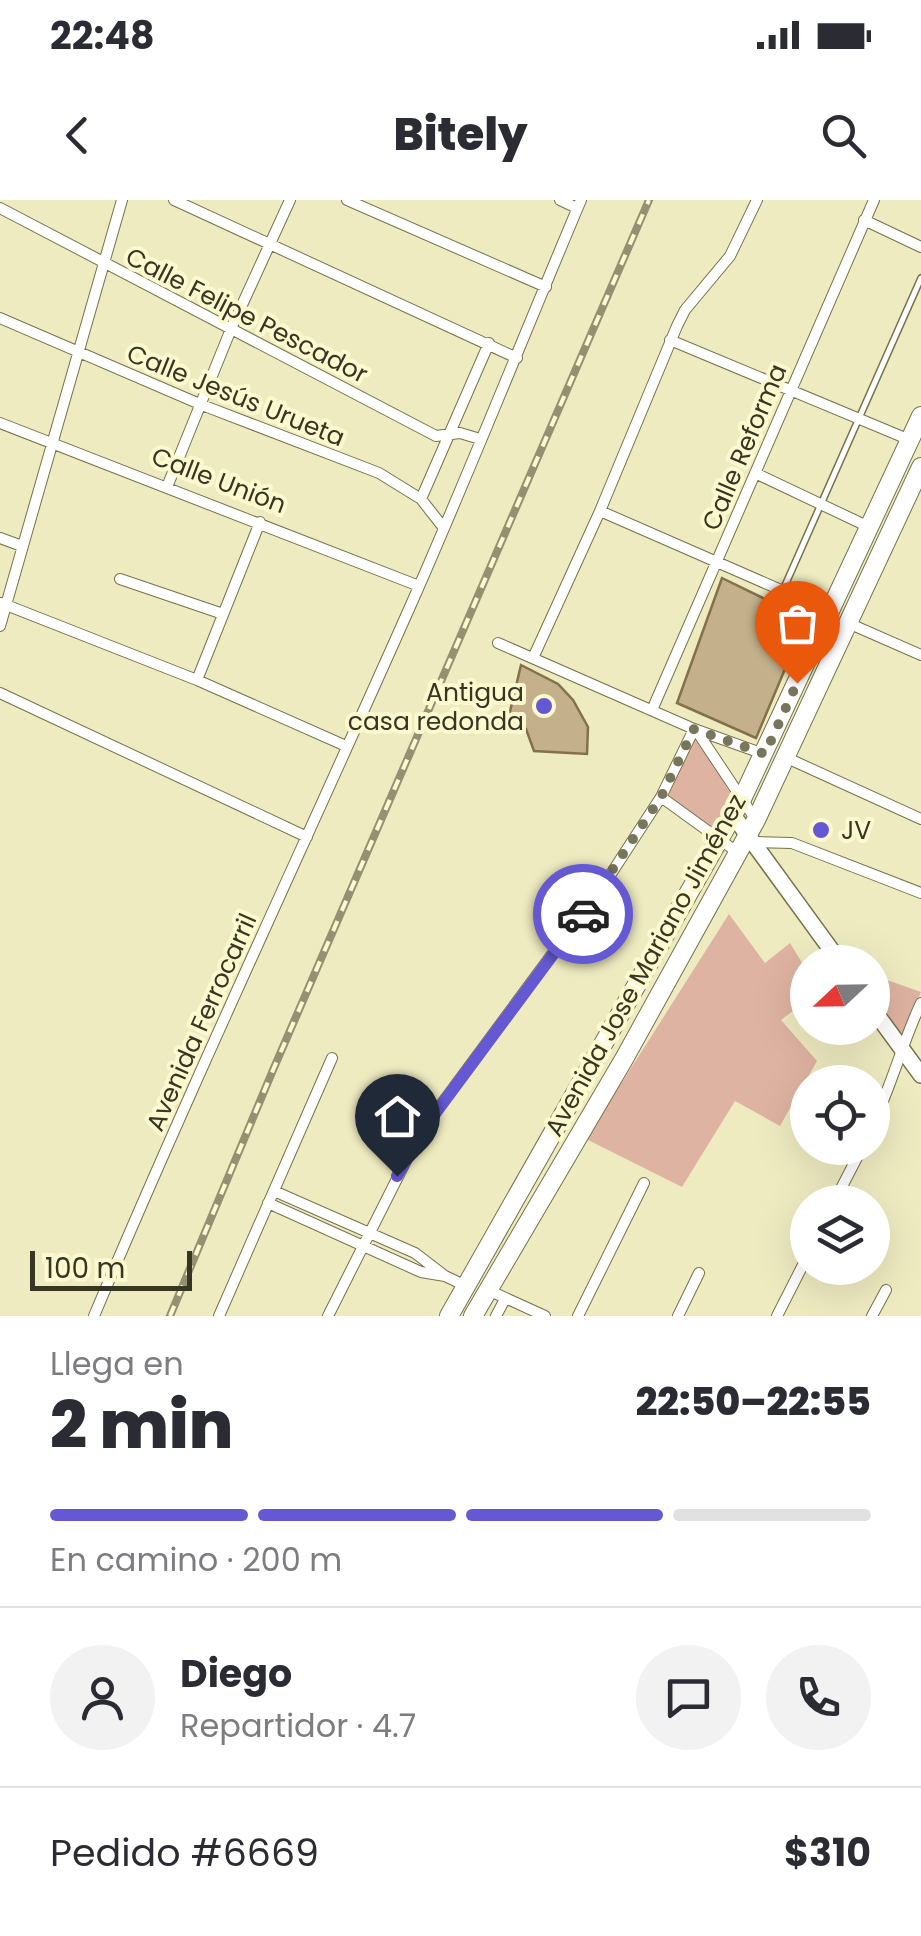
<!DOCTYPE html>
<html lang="es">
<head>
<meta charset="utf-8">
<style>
	body { margin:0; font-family:Poppins,sans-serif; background:#f2f2f3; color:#2b2b33; height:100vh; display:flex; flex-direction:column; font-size:38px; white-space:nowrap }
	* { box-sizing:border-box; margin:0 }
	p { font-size:32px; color:#7c7c81 }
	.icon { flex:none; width:55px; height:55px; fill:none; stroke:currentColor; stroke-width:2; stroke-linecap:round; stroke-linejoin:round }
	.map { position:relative; height:1116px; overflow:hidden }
	.details { display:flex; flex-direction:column; background:#fff; flex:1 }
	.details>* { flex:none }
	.needle { width:65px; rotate:248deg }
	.tools { position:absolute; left:790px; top:745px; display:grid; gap:20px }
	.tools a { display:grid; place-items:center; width:100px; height:100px; border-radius:50%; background:#fff; box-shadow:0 10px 40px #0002; font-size:50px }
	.scale { position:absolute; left:30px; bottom:25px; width:162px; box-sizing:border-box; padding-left:10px; border:5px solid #373625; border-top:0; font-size:28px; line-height:35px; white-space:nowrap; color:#373625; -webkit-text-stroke:8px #fdf9ce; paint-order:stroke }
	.pin { position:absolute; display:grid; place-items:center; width:85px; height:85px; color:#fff; margin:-102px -42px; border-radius:50% 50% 50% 0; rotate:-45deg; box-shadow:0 0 10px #0007 }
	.pin .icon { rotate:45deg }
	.courier { position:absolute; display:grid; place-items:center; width:100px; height:100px; margin:-50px; border:8px solid #6459d2; border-radius:50%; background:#fff; color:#222; box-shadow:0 2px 12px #0007 }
	.summary em { font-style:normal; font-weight:800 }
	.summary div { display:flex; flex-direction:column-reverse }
	.summary { display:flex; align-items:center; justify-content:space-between; height:170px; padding:0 50px }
	h1 { font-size:65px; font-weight:800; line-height:75px }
	.bar { display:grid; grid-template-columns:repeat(4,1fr); gap:15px 10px; align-content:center; height:120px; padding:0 50px }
	.bar i { height:12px; border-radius:8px; background:#e1e1e2 }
	.bar .active { background:#6459d2 }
	.bar p { grid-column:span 4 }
	.line { display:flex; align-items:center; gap:25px; padding:0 50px; border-top:2px solid #e1e1e2 }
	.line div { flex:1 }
	.round { display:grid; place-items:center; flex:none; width:105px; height:105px; border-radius:52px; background:#f2f2f3 }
	.status { display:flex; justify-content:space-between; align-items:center; height:70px; padding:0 50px; background:#fff; direction:ltr }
	.status svg { height:28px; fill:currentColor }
	header { display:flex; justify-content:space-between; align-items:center; height:130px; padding:0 50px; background:#fff; font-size:45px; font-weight:800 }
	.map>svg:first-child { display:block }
	.green { fill:#dfb3a2 }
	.building { fill:#c4b08b; stroke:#83704c; stroke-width:2.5 }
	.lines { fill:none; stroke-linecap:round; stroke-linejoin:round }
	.service-casing { stroke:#76724b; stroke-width:8 }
	.minor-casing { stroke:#76724b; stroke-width:12 }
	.secondary-casing { stroke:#76724b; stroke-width:18 }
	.trunk-casing { stroke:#76724b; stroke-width:20 }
	.service { stroke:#fff; stroke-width:5 }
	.minor { stroke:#fff; stroke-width:10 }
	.secondary { stroke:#fff; stroke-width:15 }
	.trunk { stroke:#fff; stroke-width:18 }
	.rail-casing { stroke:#949173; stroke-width:8 }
	.rail { stroke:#fdf9ce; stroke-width:4; stroke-dasharray:11; stroke-linecap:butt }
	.done { stroke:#77755c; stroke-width:10; stroke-dasharray:0 18 }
	.route { stroke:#6459d2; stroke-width:12 }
	.poi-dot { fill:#6459d2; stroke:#fdf9ce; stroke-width:4 }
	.labels { text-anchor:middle; stroke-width:8; stroke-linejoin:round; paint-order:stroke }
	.street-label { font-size:25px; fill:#373625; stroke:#fdf9ce }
	.poi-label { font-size:25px; fill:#373625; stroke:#fdf9ce; text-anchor:end }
</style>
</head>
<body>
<div class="status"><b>22:48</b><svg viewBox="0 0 49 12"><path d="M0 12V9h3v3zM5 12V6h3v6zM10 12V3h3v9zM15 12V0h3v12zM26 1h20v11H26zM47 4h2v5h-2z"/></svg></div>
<header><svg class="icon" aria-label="back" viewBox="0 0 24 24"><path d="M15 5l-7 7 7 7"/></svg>Bitely<svg class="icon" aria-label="search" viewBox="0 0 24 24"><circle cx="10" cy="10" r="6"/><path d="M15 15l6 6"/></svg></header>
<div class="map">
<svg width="921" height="1116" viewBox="0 0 921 1116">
	<rect width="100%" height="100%" fill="#efebc1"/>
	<path class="green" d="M696 533 732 596 718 635 664 596Z
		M729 714 765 763 790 743 807 771V800L781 820 817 861 780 926 735 901 682 987 586 939Z
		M884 779 921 792 901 839 874 801Z"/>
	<path class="building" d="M722 378 806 419 756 538 677 503Z
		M521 465 558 484 573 500 588 527 587 554 534 551 526 529 517 521 508 520Z"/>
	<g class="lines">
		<defs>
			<path id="service" d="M783 390 921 78"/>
			<path id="minor" d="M174 0 517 158
				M347 0 546 87
				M560 0 577 8
				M0 8 436 236 460 233 480 239
				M864 20 921 47
				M0 118 202 205 379 273 421 299 443 327
				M670 140 910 240
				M0 223 419 386
				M755 273 869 327
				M167 287 231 129 290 0
				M421 299 489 143
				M600 311 829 411
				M0 338 22 346
				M120 379 223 414
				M1 403 197 480 346 546
				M848 423 921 455
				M0 426 122 0
				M498 443 694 529 764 554
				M533 458 600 311 677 126 685 110 730 56 757 0
				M197 480 260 322
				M0 493 307 637
				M652 510 874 0
				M696 530 756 620
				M787 558 921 619
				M661 597 737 652
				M753 642 792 643 921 693
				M872 926C892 885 902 843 921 803
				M274 991 415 1053 445 1076 466 1086
				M834 1002 862 948
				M268 1003 421 1072 445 1076
				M488 1090 545 1116
				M94 1116C197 872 310 633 417 391 474 261 526 130 581 0
				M219 1116 332 858
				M328 1116 420 933 607 680 661 597 694 529
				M496 1116 505 1099
				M578 1116 644 983
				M678 1116 699 1073
				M777 1116 808 1055
				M872 1116 886 1090"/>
			<path id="secondary" d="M733 615 840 762
				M872 808 921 875"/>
			<path id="trunk" d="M449 1116 742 599 921 216
				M473 1116 624 859 756 620 921 267"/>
		</defs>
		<use href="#service" class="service-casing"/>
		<use href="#minor" class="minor-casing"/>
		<use href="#secondary" class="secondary-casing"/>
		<use href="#trunk" class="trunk-casing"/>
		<use href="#service" class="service"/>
		<use href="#minor" class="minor"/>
		<use href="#secondary" class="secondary"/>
		<use href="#trunk" class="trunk"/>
		<defs>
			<path id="rail" d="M170 1116 273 870 649 0"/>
		</defs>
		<use href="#rail" class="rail-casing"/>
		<use href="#rail" class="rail"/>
	</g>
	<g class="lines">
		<path class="done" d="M583 714 661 597 694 529 765 554 797 483"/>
		<path class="route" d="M397 976 420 934 583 714"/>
	</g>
	<g class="poi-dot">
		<circle cx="544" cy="506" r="10"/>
		<circle cx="821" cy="630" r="10"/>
	</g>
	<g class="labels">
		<g class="street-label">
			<text transform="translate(247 115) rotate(27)" y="9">Calle Felipe Pescador</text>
			<text transform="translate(236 195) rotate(22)" y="9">Calle Jesús Urueta</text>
			<text transform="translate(744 247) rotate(-67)" y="9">Calle Reforma</text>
			<text transform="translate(219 280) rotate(21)" y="9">Calle Unión</text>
			<text transform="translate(645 765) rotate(-61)" y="9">Avenida Jose Mariano Jiménez</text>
			<text transform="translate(201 822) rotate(-66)" y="9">Avenida Ferrocarril</text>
		</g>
		<g class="poi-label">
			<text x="524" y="501">Antigua<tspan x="524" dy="29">casa redonda</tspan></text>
			<text x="841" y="639" text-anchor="start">JV</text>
		</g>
	</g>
</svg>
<div class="tools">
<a><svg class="needle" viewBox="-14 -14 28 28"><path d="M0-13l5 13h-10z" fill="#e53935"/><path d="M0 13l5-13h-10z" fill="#7c7c81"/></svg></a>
<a><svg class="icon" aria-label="locate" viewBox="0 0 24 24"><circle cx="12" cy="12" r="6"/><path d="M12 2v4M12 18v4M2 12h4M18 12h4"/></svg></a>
<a><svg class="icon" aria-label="layers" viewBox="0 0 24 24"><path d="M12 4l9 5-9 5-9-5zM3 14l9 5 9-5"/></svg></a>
</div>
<div class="scale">100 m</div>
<div class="pin" style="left:797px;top:483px;background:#ea580c"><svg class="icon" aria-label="bag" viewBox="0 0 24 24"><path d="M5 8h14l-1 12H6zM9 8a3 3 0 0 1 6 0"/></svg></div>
<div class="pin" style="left:397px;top:976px;background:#1f2937"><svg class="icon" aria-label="home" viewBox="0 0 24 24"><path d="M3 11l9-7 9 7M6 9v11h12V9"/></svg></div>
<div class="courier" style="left:583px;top:714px"><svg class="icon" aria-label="car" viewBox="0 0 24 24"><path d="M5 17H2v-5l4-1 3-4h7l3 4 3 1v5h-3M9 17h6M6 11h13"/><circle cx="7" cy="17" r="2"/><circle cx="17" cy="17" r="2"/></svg></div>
</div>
<section class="details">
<div class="summary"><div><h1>2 min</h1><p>Llega en</p></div><em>22:50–22:55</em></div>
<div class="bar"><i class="active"></i><i class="active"></i><i class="active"></i><i></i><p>En camino · 200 m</p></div>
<div class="line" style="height:180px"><a class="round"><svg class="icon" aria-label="person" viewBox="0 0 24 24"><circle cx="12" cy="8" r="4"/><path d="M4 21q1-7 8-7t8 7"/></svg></a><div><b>Diego</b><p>Repartidor · 4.7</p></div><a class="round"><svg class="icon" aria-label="chat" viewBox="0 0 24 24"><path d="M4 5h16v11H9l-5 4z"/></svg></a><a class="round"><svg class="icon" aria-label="phone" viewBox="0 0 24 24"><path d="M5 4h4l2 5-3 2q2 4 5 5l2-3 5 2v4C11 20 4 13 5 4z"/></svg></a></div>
<div class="line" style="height:130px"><div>Pedido #6669</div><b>$310</b></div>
</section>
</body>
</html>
